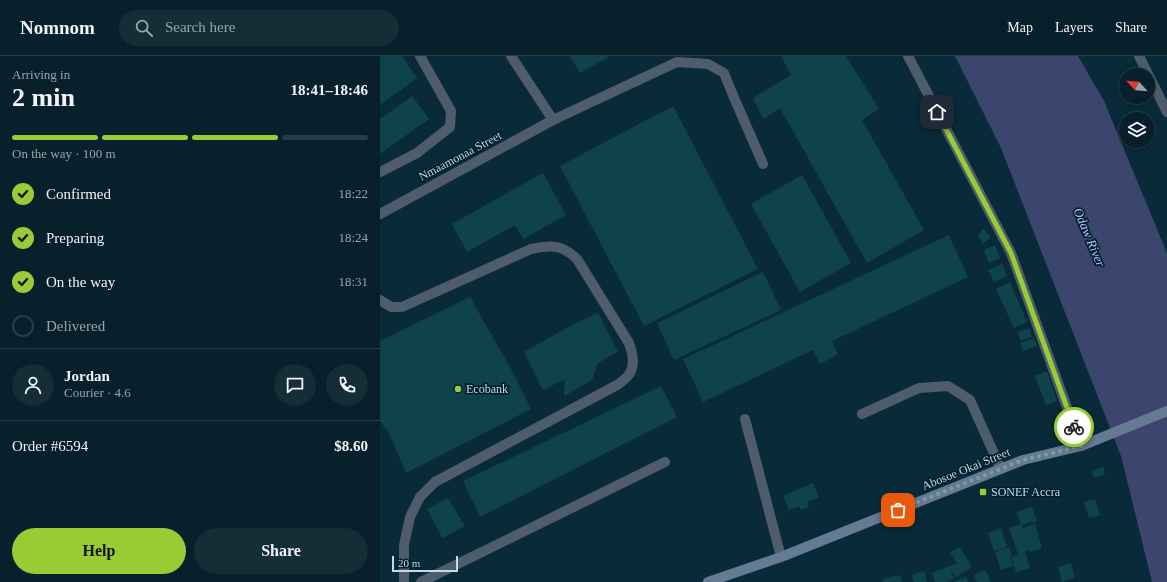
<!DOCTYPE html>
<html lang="en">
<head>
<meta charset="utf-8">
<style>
	body { margin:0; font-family:"Times New Roman",serif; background:#152d37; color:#f1f3f6; height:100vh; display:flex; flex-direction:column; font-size:15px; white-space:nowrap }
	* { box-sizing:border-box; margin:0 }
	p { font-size:13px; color:#98a3a9 }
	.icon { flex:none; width:22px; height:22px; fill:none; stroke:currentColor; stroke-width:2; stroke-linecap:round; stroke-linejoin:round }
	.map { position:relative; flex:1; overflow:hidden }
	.side { display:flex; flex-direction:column; background:#07202b; width:380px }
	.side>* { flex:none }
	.needle { width:26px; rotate:296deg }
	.buttons { position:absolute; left:739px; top:12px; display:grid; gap:8px }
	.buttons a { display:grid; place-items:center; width:36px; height:36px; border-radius:50%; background:#07202b; box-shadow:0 2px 6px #0003,0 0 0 1px #283e47; font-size:20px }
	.scale { position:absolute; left:12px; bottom:10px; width:66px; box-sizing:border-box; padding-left:4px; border:2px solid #c6d8e1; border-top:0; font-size:11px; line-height:14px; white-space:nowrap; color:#c6d8e1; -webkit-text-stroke:3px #00212f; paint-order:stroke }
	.pin { position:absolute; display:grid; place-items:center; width:34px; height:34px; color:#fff; margin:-17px; border-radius:8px; box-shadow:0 2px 6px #0006 }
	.courier { position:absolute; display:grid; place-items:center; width:40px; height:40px; margin:-20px; border:3px solid #99cb35; border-radius:50%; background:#fff; color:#222; box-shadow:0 1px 5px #0007 }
	.head em { font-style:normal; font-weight:800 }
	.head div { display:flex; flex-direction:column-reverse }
	.head { display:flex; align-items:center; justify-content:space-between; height:68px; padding:0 12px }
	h1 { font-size:26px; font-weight:800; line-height:30px }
	.bar { display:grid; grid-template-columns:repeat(4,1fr); gap:6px 4px; align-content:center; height:48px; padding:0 12px }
	.bar i { height:5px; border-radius:3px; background:#283e47 }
	.bar .selected { background:#99cb35 }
	.bar p { grid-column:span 4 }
	.line { display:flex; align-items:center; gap:10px; padding:0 12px; border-top:1px solid #283e47 }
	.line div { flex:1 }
	.round { display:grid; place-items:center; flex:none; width:42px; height:42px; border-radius:21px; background:#152d37 }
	ol { padding:0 12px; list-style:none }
	li { display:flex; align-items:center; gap:12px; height:44px }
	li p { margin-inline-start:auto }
	li .icon { padding:4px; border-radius:50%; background:#99cb35; color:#111; stroke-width:4 }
	li:last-child { color:#98a3a9 }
	li i { width:22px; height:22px; border:2px solid #283e47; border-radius:50% }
	.button { display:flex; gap:8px; margin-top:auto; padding:8px 12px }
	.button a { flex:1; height:46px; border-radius:24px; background:#99cb35; color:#111; font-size:16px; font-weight:800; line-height:46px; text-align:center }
	.button a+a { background:#152d37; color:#f1f3f6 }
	header { display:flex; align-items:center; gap:24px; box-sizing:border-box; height:56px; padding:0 20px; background:#07202b; border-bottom:1px solid #283e47 }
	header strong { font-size:19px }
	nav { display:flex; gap:22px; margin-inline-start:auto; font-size:14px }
	.search { width:280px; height:36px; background:#152d37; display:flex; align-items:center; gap:10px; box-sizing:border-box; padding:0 14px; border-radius:22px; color:#98a3a9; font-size:15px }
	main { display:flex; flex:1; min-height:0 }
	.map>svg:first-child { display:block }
	.water { fill:#3c456d }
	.building { fill:#0f434c }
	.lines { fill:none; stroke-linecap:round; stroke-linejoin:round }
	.lane { stroke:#4f5c6c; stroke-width:10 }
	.street { stroke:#4f5c6c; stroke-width:10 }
	.secondary { stroke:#657a93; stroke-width:10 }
	.done { stroke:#849ba6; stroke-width:4; stroke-dasharray:0 7.2 }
	.route { stroke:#99cb35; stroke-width:5 }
	.poi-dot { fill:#99cb35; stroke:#00212f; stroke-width:1.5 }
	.labels { text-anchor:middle; stroke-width:3.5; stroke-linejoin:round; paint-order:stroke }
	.street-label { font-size:12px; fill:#c6d8e1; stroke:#00212f }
	.poi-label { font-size:12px; fill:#c6d8e1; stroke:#00212f; text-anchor:start }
	.water-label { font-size:13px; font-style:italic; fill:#b6c4fb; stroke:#00212f }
</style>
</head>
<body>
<header>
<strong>Nomnom</strong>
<div class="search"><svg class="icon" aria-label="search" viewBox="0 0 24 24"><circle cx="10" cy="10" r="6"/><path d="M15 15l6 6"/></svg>Search here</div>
<nav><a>Map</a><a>Layers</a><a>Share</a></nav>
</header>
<main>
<section class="side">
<div class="head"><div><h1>2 min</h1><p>Arriving in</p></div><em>18:41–18:46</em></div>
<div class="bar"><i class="selected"></i><i class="selected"></i><i class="selected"></i><i></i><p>On the way · 100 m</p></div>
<ol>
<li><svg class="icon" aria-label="check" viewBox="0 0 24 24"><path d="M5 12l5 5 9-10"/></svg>Confirmed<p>18:22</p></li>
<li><svg class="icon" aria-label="check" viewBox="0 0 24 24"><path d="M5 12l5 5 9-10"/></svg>Preparing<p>18:24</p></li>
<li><svg class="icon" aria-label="check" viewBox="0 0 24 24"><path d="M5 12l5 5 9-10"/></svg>On the way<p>18:31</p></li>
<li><i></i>Delivered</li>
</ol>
<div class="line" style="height:72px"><a class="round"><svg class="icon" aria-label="person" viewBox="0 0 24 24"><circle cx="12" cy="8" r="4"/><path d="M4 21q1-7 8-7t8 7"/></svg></a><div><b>Jordan</b><p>Courier · 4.6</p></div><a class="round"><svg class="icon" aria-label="chat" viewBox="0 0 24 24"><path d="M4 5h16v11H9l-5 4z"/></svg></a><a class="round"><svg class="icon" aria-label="phone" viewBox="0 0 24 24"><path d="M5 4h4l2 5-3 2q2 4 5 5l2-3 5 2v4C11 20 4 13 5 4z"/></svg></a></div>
<div class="line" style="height:52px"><div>Order #6594</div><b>$8.60</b></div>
<div class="button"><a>Help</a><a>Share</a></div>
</section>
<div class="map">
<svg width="787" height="526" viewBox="0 0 787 526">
	<rect width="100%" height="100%" fill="#092b39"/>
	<path class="water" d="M575 0H698L724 45 787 197V526H772L741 400 621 92Z"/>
	<path class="building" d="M0 0H22L37 22 0 49Z
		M190 0H230L200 17Z
		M401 0H466L499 53 482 64 544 174 487 207 400 52 383 63 373 42 411 19Z
		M32 40 49 63 0 98V63Z
		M293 50 378 213 264 270 180 110Z
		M163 117 186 159 143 183 135 169 87 196 72 168Z
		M422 119 471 207 420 236 371 148Z
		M603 172 611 181 603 188 598 179Z
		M569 179 588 221 452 285 458 298 440 308 433 294 323 346 303 303Z
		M615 189 620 202 609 207 604 194Z
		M622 208 627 220 614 226 608 214Z
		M383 216 401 254 294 304 277 267Z
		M630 226 647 266 634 272 616 233Z
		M90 241 131 313 151 353 26 417 9 377 0 365V285Z
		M218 257 238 296 218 307 212 324 184 340 185 323 163 334 144 296 192 269Z
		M649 272 652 281 641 285 637 276Z
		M654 282 657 290 643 295 640 287Z
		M667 315 677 345 666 349 655 320Z
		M281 330 297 361 100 461 83 425Z
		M723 411 725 418 714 422 712 415Z
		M433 427 439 441 427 446 429 451 421 454 419 450 409 454 403 440Z
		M68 442 85 470 62 482 47 453Z
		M715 443 720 459 709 462 704 446Z
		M652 451 657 465 653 467 652 465 641 470 642 472 655 468 662 492 650 496 649 494 645 496 650 512 636 516 631 501 638 498 629 472 641 468 636 456Z
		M621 472 627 491 614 495 608 477Z
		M580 491 592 511 576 521 569 511 577 507 570 496Z
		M629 491 632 500 630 501 633 510 621 514 615 496Z
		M691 507 695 522 682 526 678 511Z
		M569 510 574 523 567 526H555L552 517Z
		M605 514 611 526H597L594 519Z
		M544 515 547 526H534L531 519Z
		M520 519 522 526H503L502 523Z
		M586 521 588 526H572Z"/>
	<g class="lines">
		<path class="lane" d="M759 0 787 56
			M173 64 297 6 328 8 344 17 352 37 383 108
			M0 116 37 97 70 71 71 55 40 0
			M0 244 11 251H22L151 193C171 189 182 188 197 203L249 287C253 298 256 312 247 321 244 324 240 327 237 329L55 426 40 441 30 461 24 489V526
			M482 358 539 332 568 330 590 344 621 413
			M365 363 401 501
			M41 526 285 406"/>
		<path class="street" d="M528 0 631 197 701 390
			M0 158 173 64 131 0"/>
		<path class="secondary" d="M328 526 401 501 643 404 701 390 787 355"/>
	</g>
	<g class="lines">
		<path class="done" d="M518 454 643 404 701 390 694 371"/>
		<path class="route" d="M557 56 631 197 694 371"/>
	</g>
	<g class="poi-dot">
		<circle cx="78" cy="333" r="4"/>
		<rect x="599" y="432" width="8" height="8" rx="2"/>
	</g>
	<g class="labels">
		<g class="street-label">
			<text transform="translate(80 100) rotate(-28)" y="4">Nmaamonaa Street</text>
			<text transform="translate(586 413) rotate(-22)" y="4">Abosoe Okai Street</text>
		</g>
		<g class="poi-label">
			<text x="86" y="337">Ecobank</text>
			<text x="611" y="440">SONEF Accra</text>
		</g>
		<g class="water-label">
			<text transform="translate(710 181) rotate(67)" y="5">Odaw River</text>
		</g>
	</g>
</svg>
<div class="buttons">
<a><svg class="needle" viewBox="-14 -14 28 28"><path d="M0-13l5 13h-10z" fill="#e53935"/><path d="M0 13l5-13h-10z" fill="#98a3a9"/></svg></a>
<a><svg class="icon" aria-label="layers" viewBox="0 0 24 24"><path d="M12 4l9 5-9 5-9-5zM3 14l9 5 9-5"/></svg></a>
</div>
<div class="scale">20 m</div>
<div class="pin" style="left:518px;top:454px;background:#ea580c"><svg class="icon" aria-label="bag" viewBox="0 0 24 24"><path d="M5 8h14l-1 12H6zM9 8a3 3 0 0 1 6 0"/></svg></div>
<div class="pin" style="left:557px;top:56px;background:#1f2937"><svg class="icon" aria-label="home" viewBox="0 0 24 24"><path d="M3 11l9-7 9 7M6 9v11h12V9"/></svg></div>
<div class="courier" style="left:694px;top:371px"><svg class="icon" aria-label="bike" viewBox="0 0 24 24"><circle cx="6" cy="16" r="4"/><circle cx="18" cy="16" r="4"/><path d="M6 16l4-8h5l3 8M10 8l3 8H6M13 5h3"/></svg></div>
</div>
</main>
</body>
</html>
